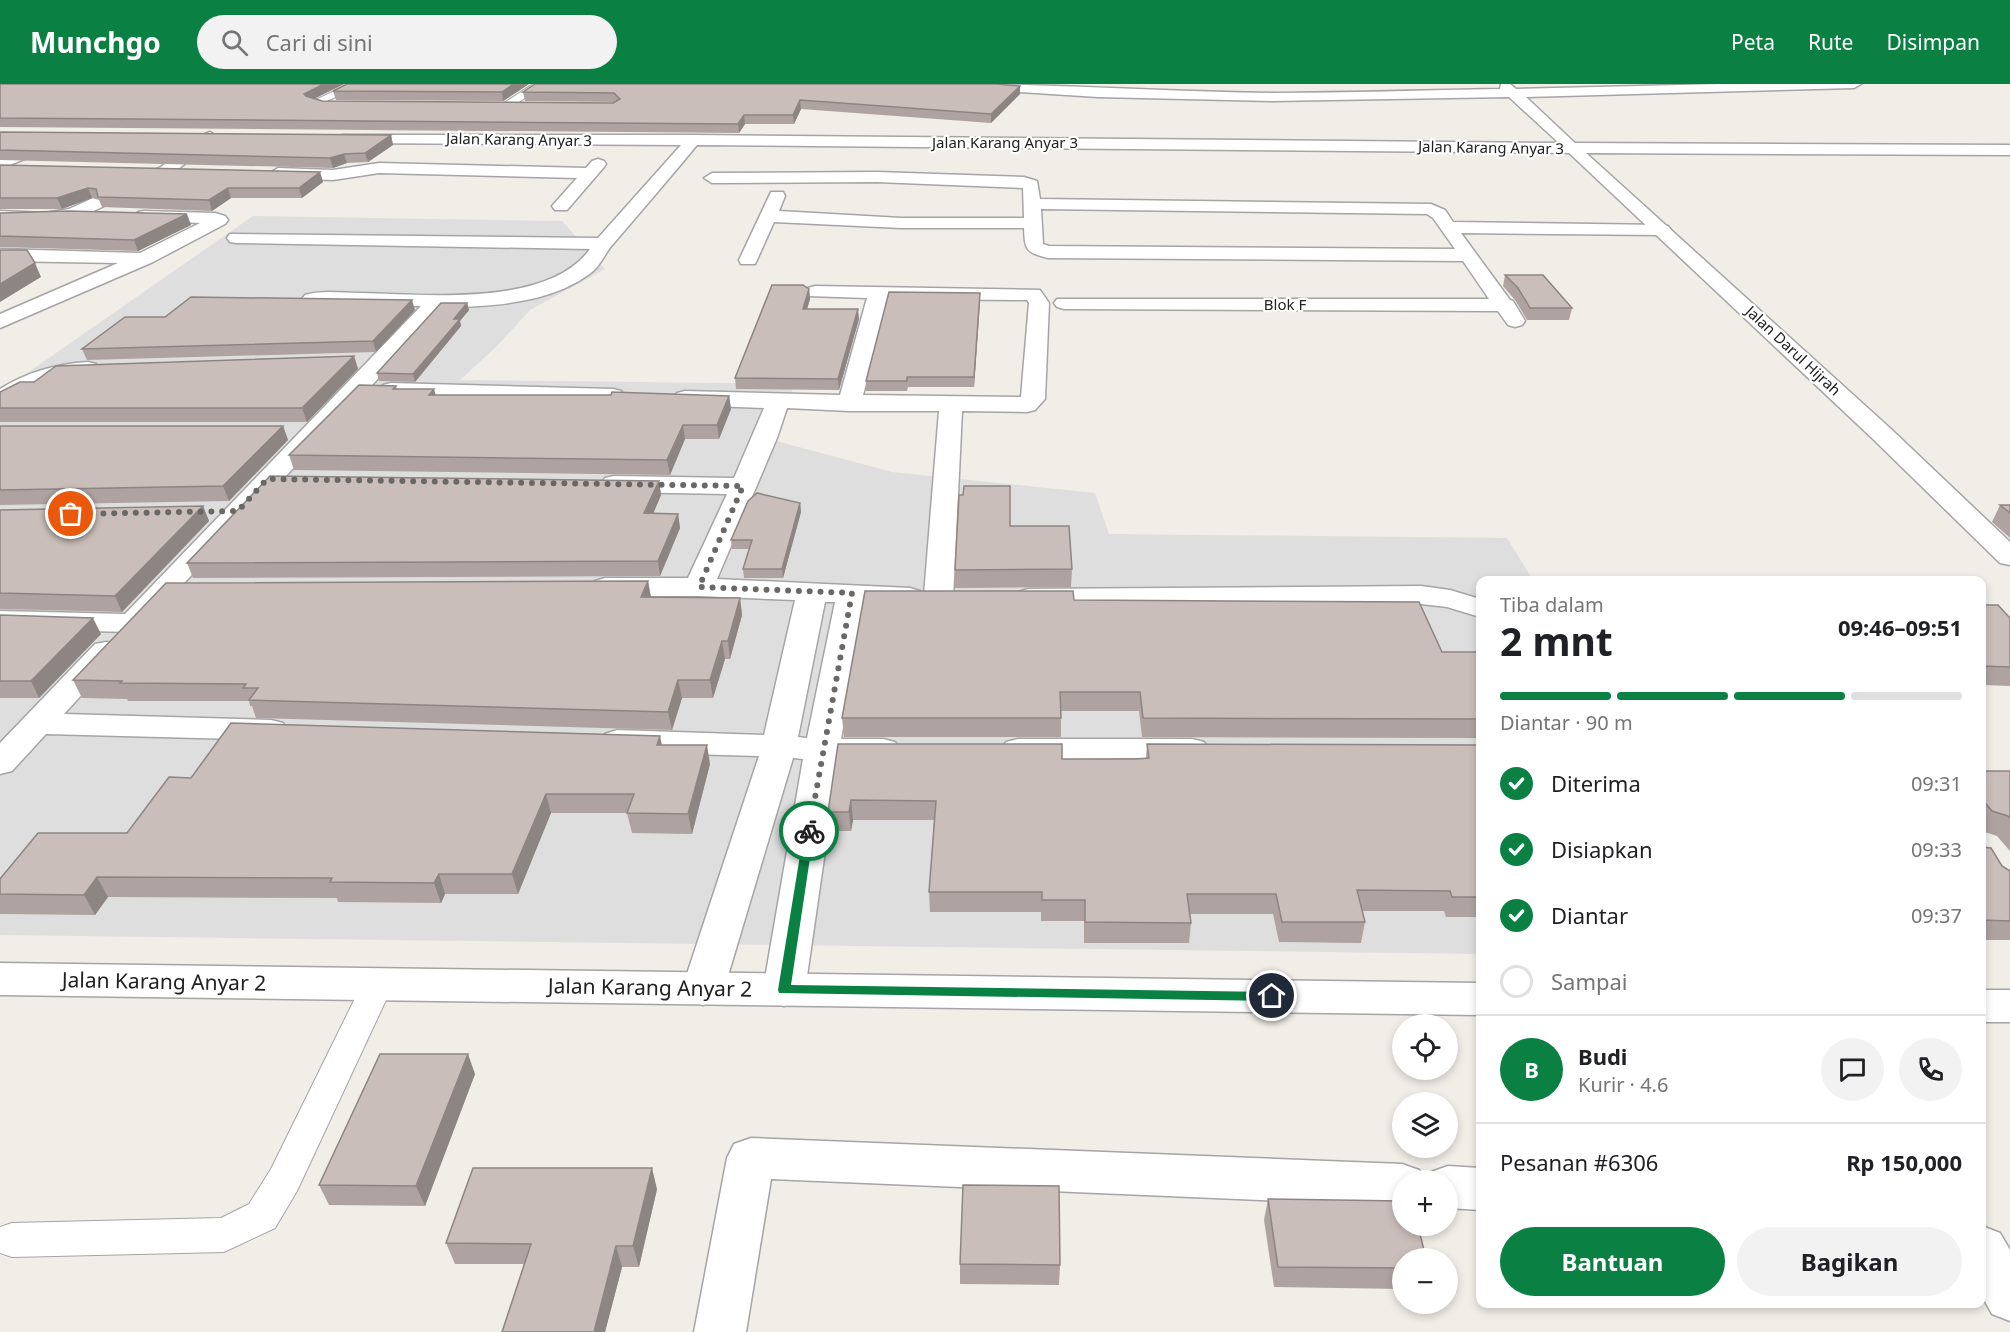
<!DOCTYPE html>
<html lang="id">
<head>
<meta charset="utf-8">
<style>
	body { margin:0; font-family:"Noto Sans",sans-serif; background:#f2f2f2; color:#202124; height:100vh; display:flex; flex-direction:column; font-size:22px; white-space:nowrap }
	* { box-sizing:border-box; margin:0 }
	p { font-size:20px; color:#757577 }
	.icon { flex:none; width:33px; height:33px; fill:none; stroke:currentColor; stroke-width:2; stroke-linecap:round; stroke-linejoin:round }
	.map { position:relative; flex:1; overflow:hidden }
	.sheet { position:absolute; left:1476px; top:492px; width:510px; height:732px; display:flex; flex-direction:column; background:#fff; border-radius:12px; box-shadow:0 3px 9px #0003 }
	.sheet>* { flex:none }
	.tools { position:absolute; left:1392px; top:930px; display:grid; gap:12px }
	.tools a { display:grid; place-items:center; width:66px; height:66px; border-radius:50%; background:#fff; box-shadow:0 3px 9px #0003; font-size:30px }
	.pin { position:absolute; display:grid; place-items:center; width:51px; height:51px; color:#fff; margin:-26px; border:3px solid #fff; border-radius:50%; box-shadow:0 2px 6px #0007 }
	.courier { position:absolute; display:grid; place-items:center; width:60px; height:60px; margin:-30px; border:4px solid #0b8043; border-radius:50%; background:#fff; color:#222; box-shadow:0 2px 8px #0007 }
	.overview em { font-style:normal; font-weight:700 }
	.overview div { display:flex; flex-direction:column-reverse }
	.overview { display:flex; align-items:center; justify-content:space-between; height:102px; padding:0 24px }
	h1 { font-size:39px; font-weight:700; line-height:45px }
	.bar { display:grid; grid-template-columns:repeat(4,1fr); gap:9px 6px; align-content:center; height:72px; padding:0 24px }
	.bar i { height:8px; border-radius:4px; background:#e0e0e0 }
	.bar .current { background:#0b8043 }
	.bar p { grid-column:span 4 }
	.line { display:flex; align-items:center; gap:15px; padding:0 24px; border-top:2px solid #e0e0e0 }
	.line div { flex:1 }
	.round { display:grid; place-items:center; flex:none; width:63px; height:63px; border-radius:32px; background:#f2f2f2 }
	ol { padding:0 24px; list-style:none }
	li { display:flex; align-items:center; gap:18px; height:66px }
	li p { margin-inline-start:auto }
	li .icon { padding:6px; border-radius:50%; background:#0b8043; color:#fff; stroke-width:4 }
	li:last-child { color:#757577 }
	li i { width:33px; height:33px; border:3px solid #e0e0e0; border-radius:50% }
	.cta { display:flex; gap:12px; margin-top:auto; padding:12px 24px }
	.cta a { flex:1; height:69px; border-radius:36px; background:#0b8043; color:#fff; font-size:24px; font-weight:700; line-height:69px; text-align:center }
	.cta a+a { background:#f2f2f2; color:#202124 }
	header { display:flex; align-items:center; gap:36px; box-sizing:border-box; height:84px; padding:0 30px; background:#0b8043; color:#fff }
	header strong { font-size:28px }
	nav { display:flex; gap:33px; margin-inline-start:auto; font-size:21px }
	.search { width:420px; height:54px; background:#f2f2f2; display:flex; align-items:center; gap:15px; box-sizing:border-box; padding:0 21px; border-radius:33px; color:#757577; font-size:22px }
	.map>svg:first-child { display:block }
	.residential { fill:#dfdede }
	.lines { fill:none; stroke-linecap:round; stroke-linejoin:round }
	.service-casing { stroke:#a5a5a5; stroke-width:2 }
	.minor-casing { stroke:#a5a5a5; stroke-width:3 }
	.tertiary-casing { stroke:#a5a5a5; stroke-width:3 }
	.service { fill:#fff; fill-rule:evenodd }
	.minor { fill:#fff; fill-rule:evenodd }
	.tertiary { fill:#fff; fill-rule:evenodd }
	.wall { fill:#aea3a0 }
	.shaded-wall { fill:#8d8582 }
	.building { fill:#cabeba; stroke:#8d8582; stroke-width:1.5 }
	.route { fill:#0b8043 }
	.done { stroke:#6a6866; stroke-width:6; stroke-dasharray:0 10.8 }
	.labels { text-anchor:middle; stroke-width:4.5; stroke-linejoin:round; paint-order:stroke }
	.far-street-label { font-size:15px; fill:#212121; stroke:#fff }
	.near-street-label { font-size:21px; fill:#212121; stroke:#fff }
</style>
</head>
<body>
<header>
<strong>Munchgo</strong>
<div class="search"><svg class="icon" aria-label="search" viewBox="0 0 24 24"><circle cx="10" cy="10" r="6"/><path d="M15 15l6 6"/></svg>Cari di sini</div>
<nav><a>Peta</a><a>Rute</a><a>Disimpan</a></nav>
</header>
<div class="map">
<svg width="2010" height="1248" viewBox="0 0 2010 1248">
	<rect width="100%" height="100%" fill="#f1ede7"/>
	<path class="residential" d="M253 132 562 137 605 185 530 226 495 264 460 296 796 300 765 354 892 388 1095 409 1109 450 1507 454 1533 496H1480V870L0 851V308Z"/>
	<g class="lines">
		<defs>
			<path id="service" d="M349 0H363L327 17 345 20V24L314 22 309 19Z
				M533 0H545L509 25H501V21Z
				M377 889 388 892 393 901 297 1107 275 1144 224 1168 12 1173 0 1169V1143L12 1139 221 1134 249 1120 271 1085 366 892Z"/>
			<path id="minor" d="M953 0C1060 0 1166 8 1272 9 1348 9 1424 6 1500 5L1501 0H1510L1516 5 1721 0H1861L1854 4 1526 13 1577 61 1580 64 1577 67 1572 69 697 61C670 94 642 126 614 159 606 167 601 181 592 188 553 219 491 223 443 223L364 310 147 538 143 545 132 548 0 545V527L125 530 421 222 312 221 305 219 302 215 305 211C322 206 342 209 360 209 424 210 548 224 590 165L236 159 230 158 227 154 230 150 598 154 681 61 347 59 342 57 339 54 342 51H694L1559 59 1509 13 1272 17 1098 13 960 4Z
				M210 48 218 53 215 56 173 89 79 134 45 139 0 137V127L45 129 69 125 161 83 205 50Z
				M51 54 59 59 56 62 0 85V74Z
				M598 75 604 77 606 80 604 83 567 126H555L552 122 577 94 379 89 333 96 278 94 270 89 278 84 333 86 379 79 586 84 592 77Z
				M877 88 1024 93 1037 97 1040 115 1431 120 1445 126 1453 138 1662 141 1668 142 1671 146 1668 150 1662 151 1461 149 1510 216 1513 217 1525 237 1522 241 1515 243 1508 241 1498 227 1064 225 1057 223 1054 219 1057 215H1489L1463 177 1048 174C1026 168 1025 167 1024 144H901L774 138 757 176 755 180H741L739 176 771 108H783L785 112 779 127 901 134H1024L1023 104 877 98 712 99 704 94 712 89ZM1041 125 1427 130 1433 134 1455 165 1049 162 1043 160Z
				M144 127 215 129 225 132 228 136 225 140 153 178 0 244V230L118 179 0 177V165L140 169 200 139 138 136 135 132 138 128Z
				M815 202 1040 206 1049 219 1045 315 1035 326 1027 328 962 327 953 515 948 521 938 524 928 521 923 515 920 519 910 522 865 520 841 655H883L895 658 900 666 895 674 883 677H838L805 906 799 917 784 922 769 917 763 906 803 675 793 674 724 905 718 916 703 921 688 916 682 905 759 672 617 668 605 664 600 657 605 650 617 646 764 651 795 516 699 512H605L595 509 590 503 595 497 605 494H688L727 410 614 408 605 406 601 400 605 394 614 392 734 394 764 324 685 321 677 319 673 314 677 309 685 307 840 311 867 214 808 212 805 208 808 204ZM888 215 1027 216 1029 219 1021 313 863 311ZM787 324 849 327H939L924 511 920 507 910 504 717 495 777 354ZM825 518H835L807 654 798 653Z
				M88 278 96 280 99 285 96 290 49 297 8 320 0 322V305C27 288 56 280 88 278Z
				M391 299 613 305 621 307 625 312 621 317 613 319 383 311 379 306 383 301Z
				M1421 502 1450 506 1480 515V533L1447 523 1421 520 1028 523 1018 520 1013 514 1018 508 1028 505Z
				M106 558 117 560 122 567 64 630 271 636 283 639 288 646 283 653 271 656 46 650 12 687 0 690V659L95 560Z
				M1018 655H1192L1204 658 1209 666 1204 674 1192 677H1018L1006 674 1001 666 1006 658Z
				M751 1054 1402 1080 1419 1086 1424 1096H1402V1122L771 1095 746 1248H694L727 1074 734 1060Z
				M1448 1082 1480 1084V1126L1448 1124V1096H1427L1431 1088Z
				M1982 1142 2000 1149 2010 1166V1237L1992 1230 1982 1212Z"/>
			<path id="tertiary" d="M1572 59 2010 61V71L1586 69 1891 345 2010 458V481L2000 479 1873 355 1567 67 1564 64 1567 61Z
				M0 879 1480 899V931L0 911Z
				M1982 906H2010V938H1982Z"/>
		</defs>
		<use href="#service" class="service-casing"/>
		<use href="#minor" class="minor-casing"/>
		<use href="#tertiary" class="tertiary-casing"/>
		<use href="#service" class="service"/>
		<use href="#minor" class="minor"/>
		<use href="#tertiary" class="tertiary"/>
	</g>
	<path class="wall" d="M0 0H344L314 15 322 17 613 19 615 18 525 17 523 8 1020 2V10L991 39 801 25 794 40H745L739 49 0 43Z
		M529 0 503 17 336 16 333 7Z
		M0 48 391 51 393 61 368 78 347 79 333 84 0 76Z
		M0 81 320 88 323 98 302 114H231L212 127 102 123 99 116 92 114 62 125H0Z
		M0 129 191 141 138 167 0 163Z
		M1505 191 1572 224 1569 236H1527L1515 216 1503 202Z
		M809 205 810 215 807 225 859 235 839 306 736 305 735 294Z
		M980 209 974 303H908L907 307H866V297Z
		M467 219 469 226 460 237 461 242 415 298 379 297 377 289Z
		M415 226 376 268 87 276 82 265 165 233Z
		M354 272 358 285 307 338H0V308L34 298Z
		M396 302 397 305 436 311 729 312 731 325 719 355H685L670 391 294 386 289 371Z
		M0 342H283L288 356 229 417 0 421Z
		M659 397 661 411 653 430H678L680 444 660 492 193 494 187 479Z
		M800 419 801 428 783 494H744L743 485 749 465H732L731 456Z
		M2000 421H2010V454L1992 438Z
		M203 422 209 437 122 528 0 525V426Z
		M1010 442 1072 485 1071 503 955 504V486Z
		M648 497 651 513 740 514 742 531 730 575H725L713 614H682L672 646 256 634 252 622H250L249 617H128L127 615 82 614 73 596Z
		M1074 516 1442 568H1480V654L1142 653 1139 627H1061V653H844L842 634Z
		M1982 521 2010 534V602L1982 601Z
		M0 531 101 550 39 614H0Z
		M838 660 1062 675 1146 674 1147 660 1480 661V833H1446L1444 827H1362L1365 838 1361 859 1279 858 1273 830H1190L1191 839 1189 859H1084V837H1041V828H930L929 808 934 736H853L851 747H830L828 728Z
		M662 661 710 680 692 750 632 749 627 729H551L518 810H445L441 819 338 818 337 814 108 813 95 831 0 830V795L127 749 191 694Z
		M1982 687H2010V767L1997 752 1982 747Z
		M1982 763 2002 782 2010 787V856H1982Z
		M475 990 425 1122 329 1121 319 1101Z
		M657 1105 639 1183H622L605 1248H502L524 1180H455L446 1159Z
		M1268 1115 1402 1174V1205L1274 1203 1264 1136Z
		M960 1180 1060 1181 1059 1201 960 1200Z"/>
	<path class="shaded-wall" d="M324 0H344L307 18 304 10Z
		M514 0H529L503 17 502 8Z
		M1020 2V10L991 39V30Z
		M800 16 801 25 794 40 793 31Z
		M744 31 745 40 739 49 738 40Z
		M391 51 393 61 368 78 365 69Z
		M344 70 347 79 333 84 330 74Z
		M320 88 323 98 302 114 299 104Z
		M88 104 92 114 62 125 57 114Z
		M228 104 231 114 212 127 209 116Z
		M187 130 191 141 138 167 134 156Z
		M35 179 41 193 0 218V200Z
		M809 205 810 215 804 235 803 225Z
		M980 209V218L974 303V293Z
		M412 216 415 226 376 268 373 257Z
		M467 219 469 226 460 237 461 242 415 298 413 290 454 235Z
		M858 225 859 235 839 306 838 295Z
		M354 272 358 285 307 338 302 324Z
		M434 305 438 319 429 311Z
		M729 312 731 325 719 355 717 341Z
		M683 341 685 355 670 391 667 376Z
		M283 342 288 356 229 417 223 402Z
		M659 397 661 411 647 444 644 429Z
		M800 419 801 428 783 494 782 485Z
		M203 422 209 437 122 528 115 512Z
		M678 430 680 444 660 492 658 477Z
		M648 497 651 514 641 513Z
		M740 514 742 531 730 575 728 557Z
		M93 534 101 550 39 614 31 597Z
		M722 557 725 575 713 614 710 596Z
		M678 596 682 614 672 646 668 628Z
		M660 652 664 671 657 661Z
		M707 661 710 680 692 750 688 730Z
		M546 710 551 729 518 810 512 790Z
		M851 716 853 736 851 747 849 728Z
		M439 790 445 810 441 819 434 799Z
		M97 793 108 813 95 831 84 811Z
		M468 970 475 990 425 1122 416 1102Z
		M652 1084 657 1105 639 1183 633 1162Z
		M616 1162 622 1183 605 1248H594Z"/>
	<path class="building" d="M0 0H324L304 10 306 12 322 17 613 19 620 15 614 9 523 8 535 0H996L1020 2 991 30 800 16 793 31H744L738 40 0 34Z
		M347 0H514L502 8 333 7Z
		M0 48 391 51 365 69 344 70 330 74 0 66Z
		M0 81 320 88 299 104H228L209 116 98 113 96 105 88 104 57 114H0Z
		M68 127 187 130 134 156 0 152V129Z
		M0 166H27L35 179 0 200Z
		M1505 191H1543L1572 224H1530L1518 204Z
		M772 201H803L809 205 803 225H858L838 295 735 294Z
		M889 208 980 209 974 293H907V297H866Z
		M191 213 412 216 373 257 82 265 125 233H165Z
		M441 219H467L454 235H460L413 290 377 289Z
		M354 272 302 324H0V308L20 298H34L56 282Z
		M359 301 396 302 393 305H434L429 311H611L612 308 729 312 717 341H683L667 376 289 371Z
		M0 342H283L223 402 0 406Z
		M270 392 659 397 644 429 678 430 658 477 187 479Z
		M964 402H1010V442H1069L1072 485 955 486 959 411H963Z
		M757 409 800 419 782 485H743L752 456H731L748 417Z
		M2000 421H2010V429Z
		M203 422 115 512 0 509V426Z
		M648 497 641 513 740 514 728 557H722L710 596H678L668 628 249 616 258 604H243L246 600 120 599 122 597 73 596 166 499Z
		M865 507H1073L1074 516 1419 518 1442 568H1480V635L1143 634 1140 608H1060L1061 634H842Z
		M1982 521H1998L2010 534V583L1982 582Z
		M0 531 93 534 31 597H0Z
		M231 639 660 652 657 661H707L688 730 627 729 634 710H546L512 790H439L434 799 330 798 332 794 97 793 84 811 0 810V795L38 749H127L169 693 191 694Z
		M838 660H1062V675H1135L1149 674 1147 660 1480 661V813H1452L1450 807 1357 806 1365 838H1282L1276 810H1187L1191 839 1085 838V816H1042V808H929L936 717 851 716 849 728H828Z
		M1982 687H2010V734L2008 732 1992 727 1982 715Z
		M1982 763 1991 764 2002 782 2010 787V837L1982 836Z
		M380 970H468L416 1102 319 1101Z
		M473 1084H652L633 1162H616L594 1248H502L531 1160 446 1159Z
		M963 1101 1059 1102 1060 1181 960 1180Z
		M1268 1115 1402 1117V1142H1418L1426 1174H1402V1184L1278 1183Z"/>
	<path class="route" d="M809 743 814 747 791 901 1272 908 1278 912 1272 917 779 909 778 906 804 747Z"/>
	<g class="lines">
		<path class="done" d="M71 430 238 427 267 395 743 402 699 503 852 509 809 747"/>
	</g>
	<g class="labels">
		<g class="far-street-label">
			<text transform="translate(519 56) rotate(1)" y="5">Jalan Karang Anyar 3</text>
			<text x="1005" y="64">Jalan Karang Anyar 3</text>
			<text transform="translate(1491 64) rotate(1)" y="5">Jalan Karang Anyar 3</text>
			<text x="1285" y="226">Blok F</text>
			<text transform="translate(1793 267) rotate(43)" y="5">Jalan Darul Hijrah</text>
		</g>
		<g class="near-street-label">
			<text transform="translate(164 898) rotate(1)" y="7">Jalan Karang Anyar 2</text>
			<text transform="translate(650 904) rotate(1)" y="7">Jalan Karang Anyar 2</text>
		</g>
	</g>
</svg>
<div class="tools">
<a><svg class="icon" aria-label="locate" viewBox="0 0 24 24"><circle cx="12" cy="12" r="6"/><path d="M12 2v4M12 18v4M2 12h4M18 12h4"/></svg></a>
<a><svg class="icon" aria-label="layers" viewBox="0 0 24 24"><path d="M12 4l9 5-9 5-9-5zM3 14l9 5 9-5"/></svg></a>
<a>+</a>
<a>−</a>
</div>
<div class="pin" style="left:71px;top:430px;background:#ea580c"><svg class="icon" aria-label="bag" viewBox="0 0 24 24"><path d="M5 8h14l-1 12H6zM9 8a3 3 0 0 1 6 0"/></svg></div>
<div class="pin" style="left:1272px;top:912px;background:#1f2937"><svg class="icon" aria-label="home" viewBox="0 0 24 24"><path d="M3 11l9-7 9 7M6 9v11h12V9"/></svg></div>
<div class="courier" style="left:809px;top:747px"><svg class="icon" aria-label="bike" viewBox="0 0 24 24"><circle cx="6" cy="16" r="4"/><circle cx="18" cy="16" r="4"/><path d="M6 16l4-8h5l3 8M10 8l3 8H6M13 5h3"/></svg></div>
<section class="sheet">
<div class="overview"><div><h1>2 mnt</h1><p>Tiba dalam</p></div><em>09:46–09:51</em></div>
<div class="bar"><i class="current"></i><i class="current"></i><i class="current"></i><i></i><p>Diantar · 90 m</p></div>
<ol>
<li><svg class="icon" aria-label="check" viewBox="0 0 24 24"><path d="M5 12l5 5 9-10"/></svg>Diterima<p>09:31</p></li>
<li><svg class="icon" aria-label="check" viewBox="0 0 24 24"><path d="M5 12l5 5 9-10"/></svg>Disiapkan<p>09:33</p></li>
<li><svg class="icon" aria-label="check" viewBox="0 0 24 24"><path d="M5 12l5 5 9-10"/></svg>Diantar<p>09:37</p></li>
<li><i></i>Sampai</li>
</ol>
<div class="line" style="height:108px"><b class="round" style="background:#0b8043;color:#fff">B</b><div><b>Budi</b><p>Kurir · 4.6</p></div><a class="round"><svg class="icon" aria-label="chat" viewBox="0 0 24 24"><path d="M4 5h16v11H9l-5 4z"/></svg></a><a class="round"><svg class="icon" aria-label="phone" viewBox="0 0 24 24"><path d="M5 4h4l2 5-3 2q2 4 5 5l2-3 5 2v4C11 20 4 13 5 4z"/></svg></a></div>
<div class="line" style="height:78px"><div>Pesanan #6306</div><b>Rp 150,000</b></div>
<div class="cta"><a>Bantuan</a><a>Bagikan</a></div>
</section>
</div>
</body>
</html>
